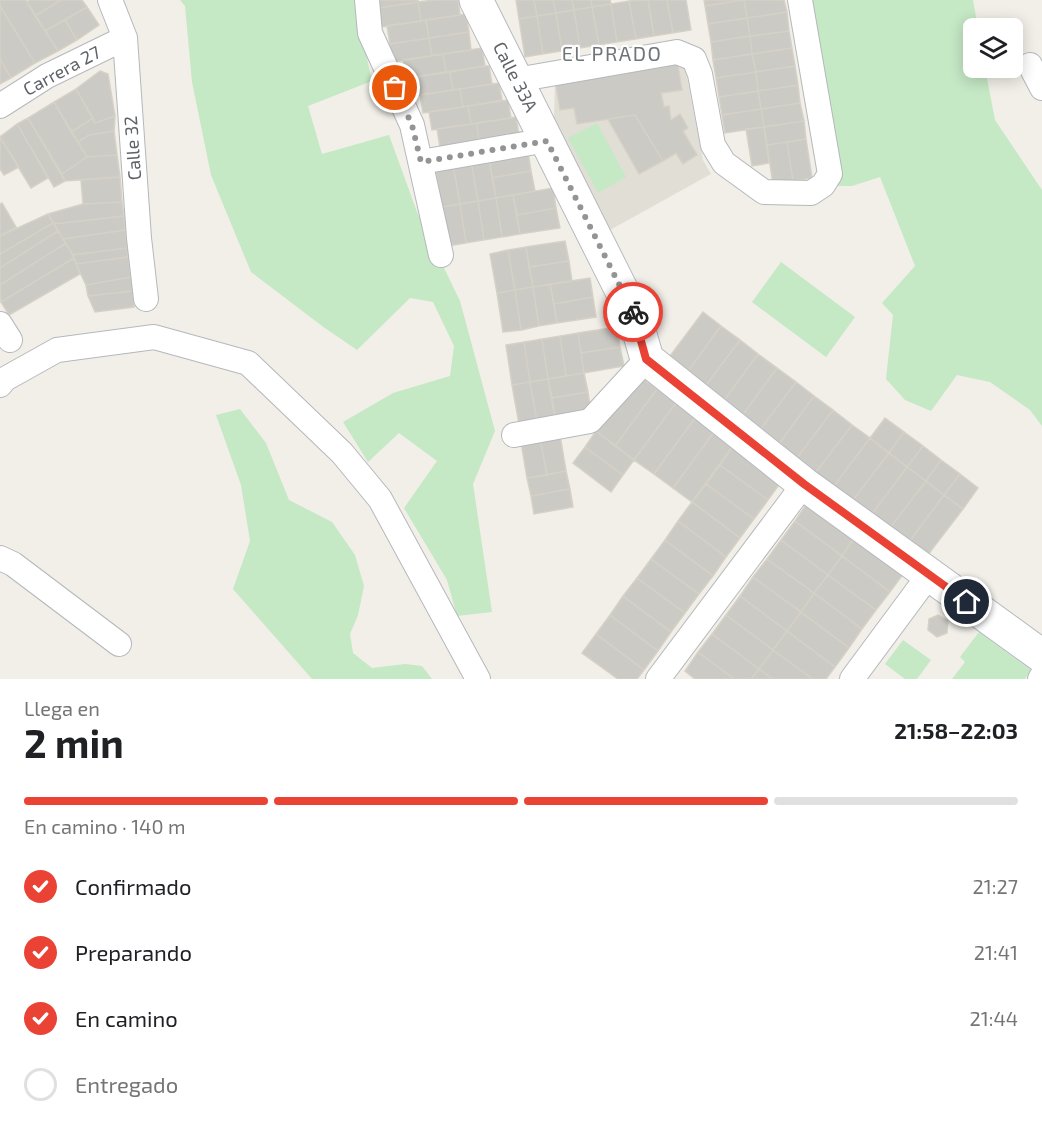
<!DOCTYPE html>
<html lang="es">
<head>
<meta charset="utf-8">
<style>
	body { margin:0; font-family:"Exo 2",sans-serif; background:#f6f6f6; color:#202124; height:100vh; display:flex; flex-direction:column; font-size:22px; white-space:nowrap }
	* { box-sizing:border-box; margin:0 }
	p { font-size:20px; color:#757577 }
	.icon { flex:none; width:33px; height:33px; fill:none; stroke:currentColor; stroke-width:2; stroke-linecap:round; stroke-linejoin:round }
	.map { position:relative; height:679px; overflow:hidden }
	.panel { display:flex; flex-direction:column; background:#fff; flex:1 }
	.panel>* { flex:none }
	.buttons { position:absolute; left:963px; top:18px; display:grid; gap:12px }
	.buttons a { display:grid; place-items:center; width:60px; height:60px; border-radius:9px; background:#fff; box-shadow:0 3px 15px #0003; font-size:30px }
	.pin { position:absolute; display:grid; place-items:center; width:51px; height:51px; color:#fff; margin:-26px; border:3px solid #fff; border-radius:50%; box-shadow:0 2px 6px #0007 }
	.courier { position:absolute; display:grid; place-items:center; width:60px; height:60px; margin:-30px; border:4px solid #ea4335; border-radius:50%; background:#fff; color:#222; box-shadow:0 2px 8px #0007 }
	.summary em { font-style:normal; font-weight:700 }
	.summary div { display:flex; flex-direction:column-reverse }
	.summary { display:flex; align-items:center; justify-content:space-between; height:102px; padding:0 24px }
	h1 { font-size:39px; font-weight:700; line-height:45px }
	.bar { display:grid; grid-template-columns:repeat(4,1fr); gap:9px 6px; align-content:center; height:72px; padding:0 24px }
	.bar i { height:8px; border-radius:4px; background:#e0e0e0 }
	.bar .on { background:#ea4335 }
	.bar p { grid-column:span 4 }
	ol { padding:0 24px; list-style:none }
	li { display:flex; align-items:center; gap:18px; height:66px }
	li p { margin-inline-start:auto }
	li .icon { padding:6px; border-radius:50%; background:#ea4335; color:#fff; stroke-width:4 }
	li:last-child { color:#757577 }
	li i { width:33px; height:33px; border:3px solid #e0e0e0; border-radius:50% }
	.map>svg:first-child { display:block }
	.education { fill:#e1ded6 }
	.green { fill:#c5e8c5 }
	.building { fill:#cccac5; stroke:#d6d1c6; stroke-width:1.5 }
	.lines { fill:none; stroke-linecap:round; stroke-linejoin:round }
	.street-casing { stroke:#b5b8bc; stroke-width:26 }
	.secondary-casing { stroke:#b6babf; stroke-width:35 }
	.street { stroke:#fff; stroke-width:24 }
	.secondary { stroke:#fff; stroke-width:33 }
	.done { stroke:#929495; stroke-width:6; stroke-dasharray:0 10.8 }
	.route { stroke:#ea4335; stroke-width:8 }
	.labels { text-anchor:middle; stroke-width:4.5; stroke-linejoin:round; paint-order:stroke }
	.street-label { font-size:18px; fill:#5f6368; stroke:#fff }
	.neighbourhood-label { font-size:20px; letter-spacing:1.5px; fill:#70757a; stroke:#fff }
</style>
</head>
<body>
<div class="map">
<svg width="1042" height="679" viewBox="0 0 1042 679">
	<rect width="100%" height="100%" fill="#f1efe8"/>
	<path class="education" d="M677 60 685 67 703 160 711 174 610 230 554 119 555 80Z"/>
	<path class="green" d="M180 0H354L372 81 308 106 322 154 389 135 417 212 460 301 495 431 473 484 492 612 457 616 447 580 404 508 437 461 399 433 368 462 343 422 393 393 450 376 454 346 433 302 410 298 357 350 322 326 251 272 211 175 192 82 185 6Z
		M808 0H973L978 28H974V68H985L995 120 1042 190V426L1030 410 990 382 957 375 931 411 905 400 886 379 893 315 882 303 915 266 880 177 852 186H836Z
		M597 123 626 177 598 193 568 138Z
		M781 262 855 317 826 357 752 302Z
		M240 409 266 443 289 500 332 522 355 555 364 586 358 615 350 634 353 653 372 668 405 664 422 666 432 679H312L233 589 250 541 241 485 216 415Z
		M979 632 1031 670 1025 679H952L965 662 960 657Z
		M903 640 931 660 917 679H905L885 664Z"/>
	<path class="building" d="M0 0H26L58 51 35 63 0 6Z
		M30 0H61L35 16 27 2Z
		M61 0H82L87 7 45 31 35 16Z
		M378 0H418V2L379 8Z
		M434 0H458L460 15 421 21 418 2Z
		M516 0H534L537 16 519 19Z
		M534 0H553L556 13 537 16Z
		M553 0H572L574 10 556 13Z
		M572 0H591L592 7 574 10Z
		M591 0H610L611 4 592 7Z
		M648 0H667L673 33 654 36Z
		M648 0 654 36 636 39 629 1Z
		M667 0H686L691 30 673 33Z
		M704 0H744L705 6Z
		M744 0H784L787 12 747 18Z
		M744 0 747 18 708 24 705 6Z
		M629 1 636 39 617 42 611 4Z
		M418 2 421 21 382 27 379 8Z
		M611 4 617 42 599 45 592 7Z
		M0 6 35 63 11 78 0 59Z
		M87 7 99 25 77 40 65 20Z
		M592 7 599 45 580 48 574 10Z
		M574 10 580 48 562 51 556 13Z
		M787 12 789 31 750 36 747 18Z
		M556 13 562 51 543 54 537 16Z
		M466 14 469 32 429 38 426 20Z
		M537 16 543 54 525 57 519 19Z
		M747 18 750 36 711 42 708 24Z
		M65 20 77 40 58 51 45 31Z
		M426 20 429 38 390 44 387 26Z
		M789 31 792 48 752 54 750 36Z
		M469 32 471 50 432 56 429 38Z
		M750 36 752 54 713 60 711 42Z
		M429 38 432 56 392 62 390 44Z
		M482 48 485 66 446 72 443 54Z
		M792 48 795 66 756 72 752 54Z
		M443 54 446 72 406 78 403 60Z
		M752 54 756 72 716 78 713 60Z
		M0 59 11 78 0 84Z
		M677 60 682 90 661 93 664 107 669 106 671 120 680 114 688 128 683 131 697 155 683 164 676 153 663 161 635 115 577 124 574 108 560 110 555 80Z
		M485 66H489L492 84 453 90 450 72Z
		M795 66 798 85 758 91 756 72Z
		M100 71 108 74 115 116 95 123 76 89Z
		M450 72 453 90 414 96 411 78Z
		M756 72 758 91 719 97 716 78Z
		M499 83 502 100 463 107 460 89Z
		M798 85 800 103 761 109 758 91Z
		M76 89 93 118 71 132 54 102Z
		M460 89 463 107 423 113 420 95Z
		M758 91 761 109 722 115 719 97Z
		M508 100 511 118 471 124 468 106Z
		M54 102 87 157 62 174 28 118Z
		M800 103 804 121 764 127 761 109Z
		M468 106 471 124 432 130 429 112Z
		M761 109 764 127 725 133 722 115Z
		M635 115 663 161 639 174 608 119Z
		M115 116 114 131 89 135 78 142 71 132 93 118 95 123Z
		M516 117 519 135 479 141 477 123Z
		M28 118 65 181 54 187 17 124Z
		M804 121 806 139 767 145 764 127Z
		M477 123 479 141 440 147 437 129Z
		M17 124 48 178 31 188 0 137Z
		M764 127 769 163 752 166 746 129Z
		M114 131 117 155 87 157 78 142 89 135Z
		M0 137 19 167 4 175 0 169Z
		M806 139 812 178 793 181 787 142Z
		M787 142 793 181 773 184 767 145Z
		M528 152 531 171 492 178 489 158Z
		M117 155 120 177 65 181 62 174 87 157Z
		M489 158 496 198 478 201 471 161Z
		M471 161 478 201 460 204 453 164Z
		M453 164 460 204 442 207 435 167Z
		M531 171 535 191 496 198 492 178Z
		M120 177 122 202 83 204 81 180Z
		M553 188 556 208 517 215 513 195Z
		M513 195 520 234 502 237 496 198Z
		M496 198 502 237 484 240 478 201Z
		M478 201 484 240 466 243 460 204Z
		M122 202 124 216 54 224 48 214 83 204Z
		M2 203 16 227 0 236V204Z
		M460 204 466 243 448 246 442 207Z
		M556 208 560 228 520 234 517 215Z
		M48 214 53 223 0 254V236Z
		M124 216 125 230 63 239 54 224Z
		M53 223 58 231 0 268V254Z
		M125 230 127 248 73 255 63 239Z
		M58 231 66 243 0 285V268Z
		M565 241 569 261 529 267 526 247Z
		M66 243 74 258 1 302 0 285Z
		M526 247 533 287 515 290 508 250Z
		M127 248 128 257 76 264 73 255Z
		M508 250 515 290 497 293 490 254Z
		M128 257 131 277 86 285 76 264Z
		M74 258 80 274 9 315 1 302Z
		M569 261 572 281 533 287 529 267Z
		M131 277 133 291 88 296 86 285Z
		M590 278 593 297 554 304 550 284Z
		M550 284 557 323 539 326 533 287Z
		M533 287 539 326 521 330 515 290Z
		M515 290 521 330 503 332 497 293Z
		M133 291 134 307 95 312 88 296Z
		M593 297 596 317 557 323 554 304Z
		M703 312 721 326 686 374 667 360Z
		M721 326 740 340 704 388 686 374Z
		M617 327 620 347 581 353 578 333Z
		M578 333 584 373 566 376 560 336Z
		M560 336 566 376 548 379 542 339Z
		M542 339 548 379 530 382 524 342Z
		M740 340 758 354 723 402 704 388Z
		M524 342 530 382 512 385 506 345Z
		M620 347 624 366 584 373 581 353Z
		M758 354 777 368 742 416 723 402Z
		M777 368 796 382 760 430 742 416Z
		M584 373 588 392 552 398 548 379Z
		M637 375 657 389 615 446 596 431Z
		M548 379 555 418 537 421 530 382Z
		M530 382 537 421 519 424 512 385Z
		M796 382 814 396 779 444 760 430Z
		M657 389 676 403 634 460 615 446Z
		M588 392 591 412 555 418 552 398Z
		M814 396 833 410 797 458 779 444Z
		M676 403 695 418 654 474 634 460Z
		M833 410 852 425 816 472 797 458Z
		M695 418 714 432 673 488 654 474Z
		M885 418 904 432 889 453 870 438Z
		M852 425 870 438 834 486 816 472Z
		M596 431 634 460 623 475 585 447Z
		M714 432 733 446 692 502 673 488Z
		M904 432 923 446 907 467 889 453Z
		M560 435 566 471 547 475 540 439Z
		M870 438 889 453 853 500 834 486Z
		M540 439 547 475 527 478 521 442Z
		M733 446 781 482 768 500 720 465Z
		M923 446 941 460 926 481 907 467Z
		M585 447 623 475 611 492 573 463Z
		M889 453 907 467 872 514 853 500Z
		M941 460 960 474 944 495 926 481Z
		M720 465 768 500 754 519 706 484Z
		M907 467 926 481 890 528 872 514Z
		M566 471 570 489 531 496 527 478Z
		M960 474 978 488 963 509 944 495Z
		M926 481 944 495 909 542 890 528Z
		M706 484 754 519 740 538 692 502Z
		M570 489 573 507 534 514 531 496Z
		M944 495 963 509 927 556 909 542Z
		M692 502 740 538 726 557 678 521Z
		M808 502 855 537 842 556 795 521Z
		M678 521 726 557 713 576 665 540Z
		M795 521 842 556 828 575 781 540Z
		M855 537 904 573 890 592 842 556Z
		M665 540 713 576 699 594 651 559Z
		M781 540 828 575 814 593 767 559Z
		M842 556 890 592 876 610 828 575Z
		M651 559 699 594 685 613 637 578Z
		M767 559 814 593 801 612 753 577Z
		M828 575 876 610 862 629 814 593Z
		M753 577 801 612 787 631 740 596Z
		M637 578 685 613 671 632 623 596Z
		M814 593 862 629 849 648 801 612Z
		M623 596 671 632 658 651 610 615Z
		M740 596 787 631 773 650 726 615Z
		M801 612 849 648 835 667 787 631Z
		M610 615 658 651 644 670 596 634Z
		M726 615 773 650 759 669 712 634Z
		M938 615 948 621 947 633 937 637 928 630 929 619Z
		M787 631 835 667 826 679H813L773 650Z
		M596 634 644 670 637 679H618L582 653Z
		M712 634 759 669 751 679H734L698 652Z
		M773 650 813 679H773L759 669Z
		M698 652 734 679H695L685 671Z
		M759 669 773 679H751Z"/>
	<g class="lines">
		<defs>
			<path id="street" d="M110 0 125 38 139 238 146 299
				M367 0 370 33 412 125 441 255
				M1030 65 1042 88
				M516 80 677 52 694 59 700 74 713 145 724 163 764 192 811 193 823 185 830 174 800 0
				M0 106 47 76 125 38
				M421 162 547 140
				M0 324 10 340
				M0 385 5 379 57 350 154 337 248 363 342 453 380 499 478 679
				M514 435 590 421 647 359
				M0 558 13 564 119 644
				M658 679 804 484
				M852 679 929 575
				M1040 679 1042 676"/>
			<path id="secondary" d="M476 0 635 317 647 359 804 484 1042 656"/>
		</defs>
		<use href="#street" class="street-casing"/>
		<use href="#secondary" class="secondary-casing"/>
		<use href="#street" class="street"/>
		<use href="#secondary" class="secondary"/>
	</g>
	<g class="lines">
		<path class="done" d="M395 88 412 125 421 162 547 141 633 312"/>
		<path class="route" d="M633 312 646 359 804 484 967 602"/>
	</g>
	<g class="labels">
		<g class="street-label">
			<text transform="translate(62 71) rotate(-28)" y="6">Carrera 27</text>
			<text transform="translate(515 77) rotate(63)" y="6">Calle 33A</text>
			<text transform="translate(133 148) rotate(-94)" y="6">Calle 32</text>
		</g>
		<g class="neighbourhood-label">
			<text x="612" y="61">EL PRADO</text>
		</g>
	</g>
</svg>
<div class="buttons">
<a><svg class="icon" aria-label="layers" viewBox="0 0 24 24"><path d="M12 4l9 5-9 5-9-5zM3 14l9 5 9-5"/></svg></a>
</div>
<div class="pin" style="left:395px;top:88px;background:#ea580c"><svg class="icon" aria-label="bag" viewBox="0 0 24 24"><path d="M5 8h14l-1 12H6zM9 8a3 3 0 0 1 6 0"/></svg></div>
<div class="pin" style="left:967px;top:602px;background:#1f2937"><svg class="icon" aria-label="home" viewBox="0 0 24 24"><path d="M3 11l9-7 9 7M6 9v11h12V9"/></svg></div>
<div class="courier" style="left:633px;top:312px"><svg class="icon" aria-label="bike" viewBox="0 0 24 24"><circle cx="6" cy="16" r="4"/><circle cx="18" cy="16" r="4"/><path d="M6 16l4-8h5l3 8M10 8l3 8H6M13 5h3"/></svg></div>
</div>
<section class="panel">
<div class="summary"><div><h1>2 min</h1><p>Llega en</p></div><em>21:58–22:03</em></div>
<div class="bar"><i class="on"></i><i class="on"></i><i class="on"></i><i></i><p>En camino · 140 m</p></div>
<ol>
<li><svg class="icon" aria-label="check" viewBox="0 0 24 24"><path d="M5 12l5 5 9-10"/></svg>Confirmado<p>21:27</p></li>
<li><svg class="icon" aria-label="check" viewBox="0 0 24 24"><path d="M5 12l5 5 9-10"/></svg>Preparando<p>21:41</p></li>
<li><svg class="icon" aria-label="check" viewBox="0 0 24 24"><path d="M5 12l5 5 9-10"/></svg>En camino<p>21:44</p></li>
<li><i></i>Entregado</li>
</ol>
</section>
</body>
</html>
